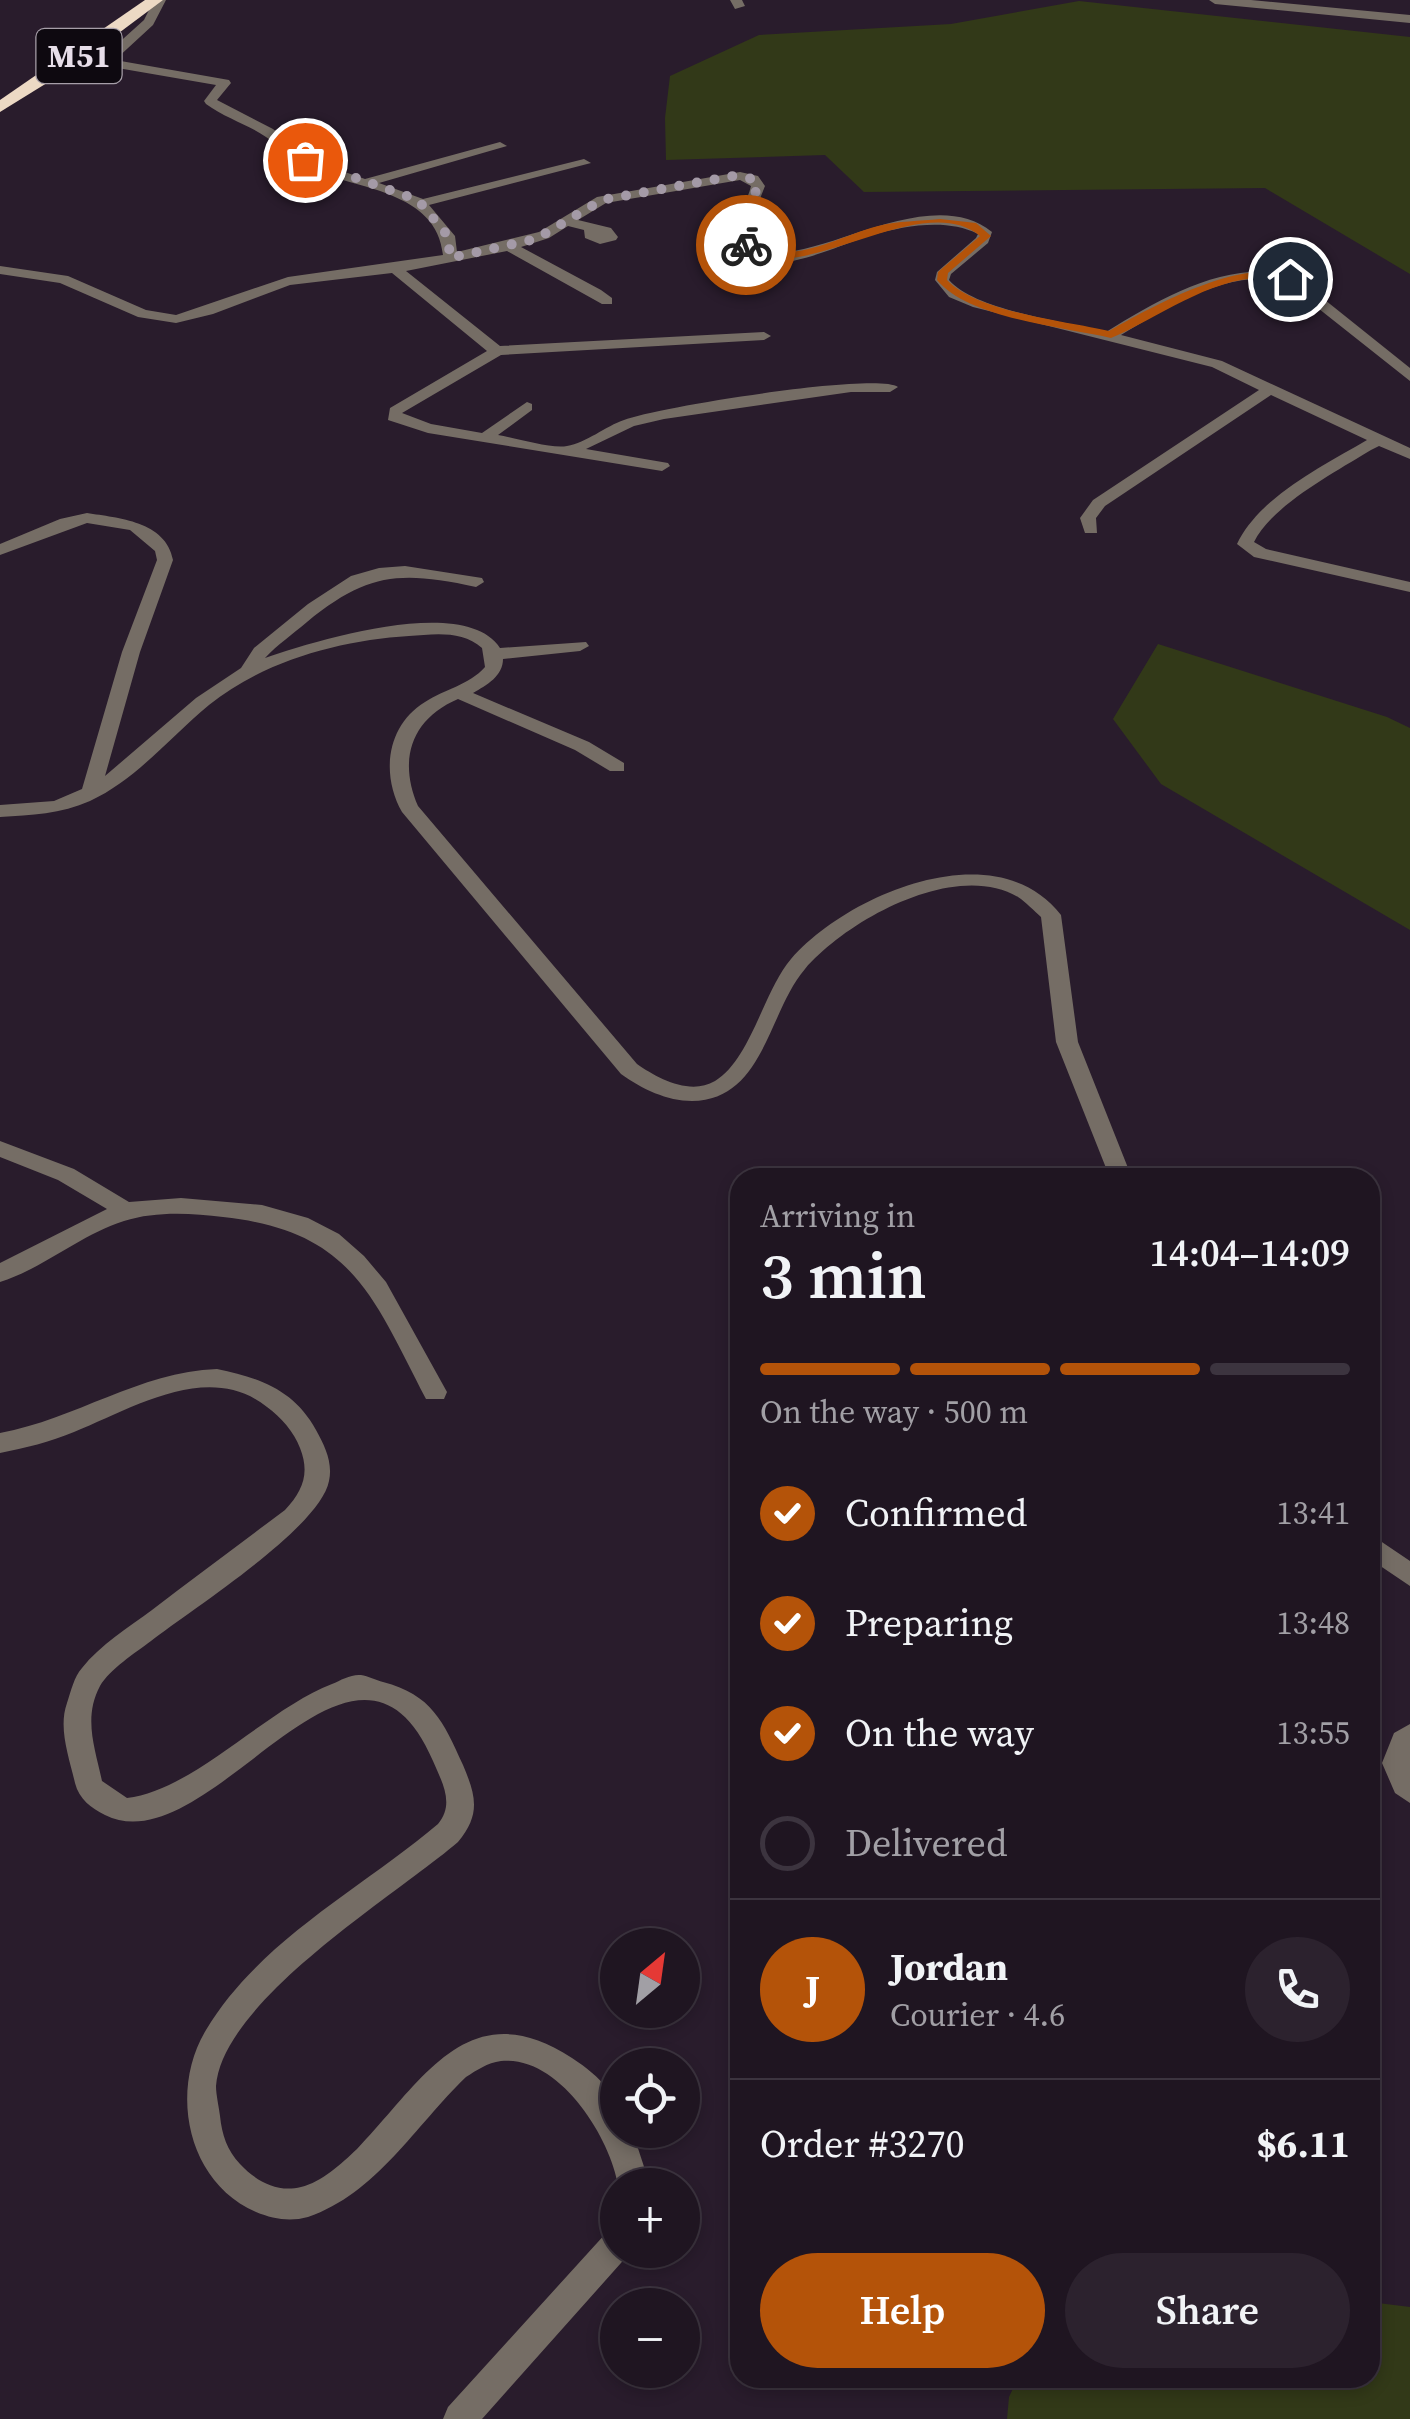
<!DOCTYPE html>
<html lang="en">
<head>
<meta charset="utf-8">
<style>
	body { margin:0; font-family:"Source Serif 4",serif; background:#2c222e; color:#f1f3f6; height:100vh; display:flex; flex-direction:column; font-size:38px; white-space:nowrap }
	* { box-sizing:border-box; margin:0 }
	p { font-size:32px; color:#a19fa5 }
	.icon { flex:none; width:55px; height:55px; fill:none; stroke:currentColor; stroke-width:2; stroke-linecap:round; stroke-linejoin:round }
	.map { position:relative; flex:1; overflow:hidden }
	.details { position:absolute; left:730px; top:1168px; width:650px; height:1220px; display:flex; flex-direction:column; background:#1f1521; border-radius:30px; box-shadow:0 5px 15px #0003,0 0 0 2px #3c343f }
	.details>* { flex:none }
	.needle { width:65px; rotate:29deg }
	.fabs { position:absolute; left:600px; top:1928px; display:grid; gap:20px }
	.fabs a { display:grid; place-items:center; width:100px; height:100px; border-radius:50%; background:#1f1521; box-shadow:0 5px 15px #0003,0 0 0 2px #3c343f; font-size:50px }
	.pin { position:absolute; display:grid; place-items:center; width:85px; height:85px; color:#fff; margin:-42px; border:5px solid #fff; border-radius:50%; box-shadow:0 2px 10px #0007 }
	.courier { position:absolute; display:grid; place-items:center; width:100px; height:100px; margin:-50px; border:8px solid #b45309; border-radius:50%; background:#fff; color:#222; box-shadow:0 2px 12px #0007 }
	.overview em { font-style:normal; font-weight:600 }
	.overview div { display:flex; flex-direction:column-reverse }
	.overview { display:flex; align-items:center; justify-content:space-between; height:170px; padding:0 30px }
	h1 { font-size:65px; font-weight:600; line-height:75px }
	.bar { display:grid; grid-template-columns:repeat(4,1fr); gap:15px 10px; align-content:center; height:120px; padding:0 30px }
	.bar i { height:12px; border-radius:8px; background:#3c343f }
	.bar .current { background:#b45309 }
	.bar p { grid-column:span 4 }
	.line { display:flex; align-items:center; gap:25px; padding:0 30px; border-top:2px solid #3c343f }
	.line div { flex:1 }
	.round { display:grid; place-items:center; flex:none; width:105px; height:105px; border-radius:52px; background:#2c222e }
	ol { padding:0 30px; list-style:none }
	li { display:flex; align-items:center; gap:30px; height:110px }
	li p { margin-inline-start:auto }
	li .icon { padding:10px; border-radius:50%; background:#b45309; color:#fff; stroke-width:4 }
	li:last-child { color:#a19fa5 }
	li i { width:55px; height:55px; border:5px solid #3c343f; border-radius:50% }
	.primary-button { display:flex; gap:20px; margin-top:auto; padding:20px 30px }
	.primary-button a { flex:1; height:115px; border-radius:60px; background:#b45309; color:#fff; font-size:40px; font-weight:600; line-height:115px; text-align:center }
	.primary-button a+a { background:#2c222e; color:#f1f3f6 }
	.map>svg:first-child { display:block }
	.green { fill:#323918 }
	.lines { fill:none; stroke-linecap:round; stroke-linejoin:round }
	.minor { fill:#756d65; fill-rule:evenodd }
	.highway { fill:#ecd9c4; fill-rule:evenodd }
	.route { fill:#b45309 }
	.done { stroke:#a49aa7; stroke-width:10; stroke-dasharray:0 18 }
	.labels { text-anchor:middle; stroke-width:9; stroke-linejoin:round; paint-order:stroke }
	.shield { fill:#0e0910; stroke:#a69ea8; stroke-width:2.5 }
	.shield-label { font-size:32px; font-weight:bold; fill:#e7dee9 }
</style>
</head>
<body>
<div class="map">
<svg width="1410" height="2419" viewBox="0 0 1410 2419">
	<rect width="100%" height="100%" fill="#291c2c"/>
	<path class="green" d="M1079 1 1410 37V274L1265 188 864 192 825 155 666 160 665 118 670 76 759 35 951 24Z
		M1158 644 1387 717 1410 728V930L1161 784 1113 719Z
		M1370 2302 1410 2307V2419H1007L1009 2397 1018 2378H1370Z"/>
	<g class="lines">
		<path class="minor" d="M154 0H166L153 25 115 60 229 80 231 83 217 100 273 129 316 162 365 179 500 142 507 146 379 183 423 199 584 159 591 163 429 205 455 236 457 252 539 232 597 197 740 172 758 176 765 186 750 224 752 244C795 282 923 176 992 232L988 243 951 274 949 280C976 311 1065 321 1106 332 1161 298 1229 258 1295 276L1410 368V381L1285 282C1230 267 1166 308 1121 335L1222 361 1410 448V459L1379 446 1371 450C1337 471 1271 506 1254 542L1266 549 1410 582V592L1254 557 1237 544C1260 496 1323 466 1367 440L1271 395 1105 506 1096 518 1097 533H1085L1080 518 1093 500 1259 390 1212 367 973 307 949 297 935 280 937 272 976 238 978 234C946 218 905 226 872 235 844 242 745 294 735 237 732 220 748 202 751 186L740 180 606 203 578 220 611 228 618 237 616 240 600 244 585 238 584 230 568 226 549 238 521 247 601 290 612 298V304H602L507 251 406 271 500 346 764 332 771 336 764 340 501 355 402 413 431 424 482 433 527 402 532 404V410L498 435C516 438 551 449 567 446 586 443 606 426 624 420 657 407 876 372 898 387L890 392H851L664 419 634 426 586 449 668 463 670 466 662 471 428 433 388 420 390 408 487 351 392 273 290 285 213 314 176 323 138 317 60 283 0 274V266L68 276 146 310 176 315 288 277 443 255C437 191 357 189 310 169 294 162 281 147 266 137 247 124 225 118 206 104L204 101 216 85 106 66 104 56 144 20Z
			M730 0H742L745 6 735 9Z
			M1209 0H1251L1410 15V23L1215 4Z
			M87 513C118 518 166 521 173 560L140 652 105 776 196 698 241 668 254 648 308 604 351 576 379 568 405 566 482 578 484 582 476 587C401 571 368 572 307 622 293 634 277 645 265 658 315 641 465 594 500 648L586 642 589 646 580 651 503 659C503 676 487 685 473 693L589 742 624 763V771H610L575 750 458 699C411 719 398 760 418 806L637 1064C657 1078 690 1096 715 1081 751 1059 763 992 791 959 848 894 996 831 1061 915L1078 1042 1132 1178H1110L1056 1042 1041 917C1034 911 1026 902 1018 897 955 860 847 920 805 969 768 1012 764 1100 692 1101 667 1101 642 1089 621 1074L402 812C381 775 386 726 425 702 445 689 469 685 485 667L482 648C462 630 434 634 409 636 341 640 263 661 209 705 170 737 137 779 90 801 61 814 31 815 0 817V805L54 801 82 789 122 652 157 560 155 551 130 530 87 523 0 555V544L60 519Z
			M0 1141 74 1169 129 1202 181 1198 262 1205 308 1218 339 1234 364 1256 386 1282 447 1392 444 1399H426C372 1295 352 1231 223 1217 191 1213 155 1211 124 1221 80 1235 44 1268 0 1282V1263L107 1209 58 1180 0 1157Z
			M217 1369C260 1378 294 1390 316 1430 325 1446 333 1463 329 1481 320 1528 192 1609 151 1641 135 1653 110 1669 100 1686 83 1718 95 1748 102 1781L127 1798C194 1790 265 1710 332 1684 341 1680 351 1674 361 1675 368 1676 376 1680 383 1682 432 1695 443 1721 463 1765 476 1796 481 1814 458 1842 395 1896 223 2000 216 2086 216 2095 219 2107 220 2116 222 2135 227 2150 240 2164 256 2181 277 2193 301 2187 322 2182 341 2164 357 2149 422 2082 468 1990 572 2058 602 2078 618 2094 618 2130H632L650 2185H618C610 2137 559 2055 501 2061 487 2063 477 2070 466 2077 416 2125 376 2194 308 2217 290 2222 273 2219 256 2212 187 2182 169 2091 206 2030 259 1941 361 1889 438 1824 455 1804 442 1782 433 1761 354 1579 210 1868 105 1815 91 1808 79 1799 75 1783 69 1757 58 1728 67 1703 71 1691 74 1677 82 1668 100 1645 129 1627 152 1610 196 1576 241 1543 285 1510 303 1491 310 1473 300 1448 294 1432 281 1417 267 1407 208 1360 132 1409 74 1432 50 1442 25 1448 0 1453V1433C76 1419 139 1372 217 1369Z
			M1370 1534 1410 1561V1586L1370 1559Z
			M1410 1724V1803L1395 1793 1382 1763 1394 1733Z
			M618 2227V2250H631L629 2254 482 2419H443L448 2407 607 2232Z"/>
		<path class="highway" d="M145 0H163L76 65 0 112V100Z"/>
	</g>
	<path class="route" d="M940 219 976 223 991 236 948 273 947 280C977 312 1065 321 1109 331 1151 307 1250 252 1295 279L1290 282C1228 263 1165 315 1111 338 1062 327 968 318 937 280L938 272 980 236C919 186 792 296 741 245L746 242C793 267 830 239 878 226 898 221 920 221 940 219Z"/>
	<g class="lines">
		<path class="done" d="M305 160 418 200 448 236 450 258 536 239 602 200 733 176 753 179 758 186 743 223 746 245"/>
	</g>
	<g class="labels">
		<rect class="shield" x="36.5" y="29" width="85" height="54" rx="8"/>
		<g class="shield-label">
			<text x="79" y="67">M51</text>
		</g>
	</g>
</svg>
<div class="fabs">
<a><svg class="needle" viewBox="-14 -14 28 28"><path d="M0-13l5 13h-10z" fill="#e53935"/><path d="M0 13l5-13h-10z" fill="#a19fa5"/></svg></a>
<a><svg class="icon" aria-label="locate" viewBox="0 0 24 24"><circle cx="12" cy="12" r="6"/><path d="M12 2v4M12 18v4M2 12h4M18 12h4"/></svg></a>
<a>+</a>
<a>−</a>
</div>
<div class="pin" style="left:305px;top:160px;background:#ea580c"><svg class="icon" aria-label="bag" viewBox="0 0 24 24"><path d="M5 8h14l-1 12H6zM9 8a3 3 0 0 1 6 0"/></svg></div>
<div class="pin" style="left:1290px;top:279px;background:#1f2937"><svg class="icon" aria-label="home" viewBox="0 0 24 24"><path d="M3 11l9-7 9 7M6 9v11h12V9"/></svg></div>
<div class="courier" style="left:746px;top:245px"><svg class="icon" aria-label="bike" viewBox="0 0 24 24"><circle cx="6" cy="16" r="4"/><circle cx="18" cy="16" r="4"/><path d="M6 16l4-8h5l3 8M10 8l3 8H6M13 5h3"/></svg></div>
<section class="details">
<div class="overview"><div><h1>3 min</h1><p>Arriving in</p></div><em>14:04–14:09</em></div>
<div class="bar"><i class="current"></i><i class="current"></i><i class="current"></i><i></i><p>On the way · 500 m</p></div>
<ol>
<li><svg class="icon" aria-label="check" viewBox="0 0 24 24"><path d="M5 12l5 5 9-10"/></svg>Confirmed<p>13:41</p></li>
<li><svg class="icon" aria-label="check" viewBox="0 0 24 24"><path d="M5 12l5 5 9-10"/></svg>Preparing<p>13:48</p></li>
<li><svg class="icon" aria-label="check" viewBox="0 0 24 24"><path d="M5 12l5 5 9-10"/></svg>On the way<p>13:55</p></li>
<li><i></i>Delivered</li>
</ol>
<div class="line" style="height:180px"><b class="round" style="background:#b45309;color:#fff">J</b><div><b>Jordan</b><p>Courier · 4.6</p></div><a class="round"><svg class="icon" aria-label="phone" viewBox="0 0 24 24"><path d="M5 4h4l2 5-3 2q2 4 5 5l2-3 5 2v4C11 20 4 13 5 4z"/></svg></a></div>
<div class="line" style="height:130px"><div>Order #3270</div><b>$6.11</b></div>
<div class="primary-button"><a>Help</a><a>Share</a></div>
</section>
</div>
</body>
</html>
